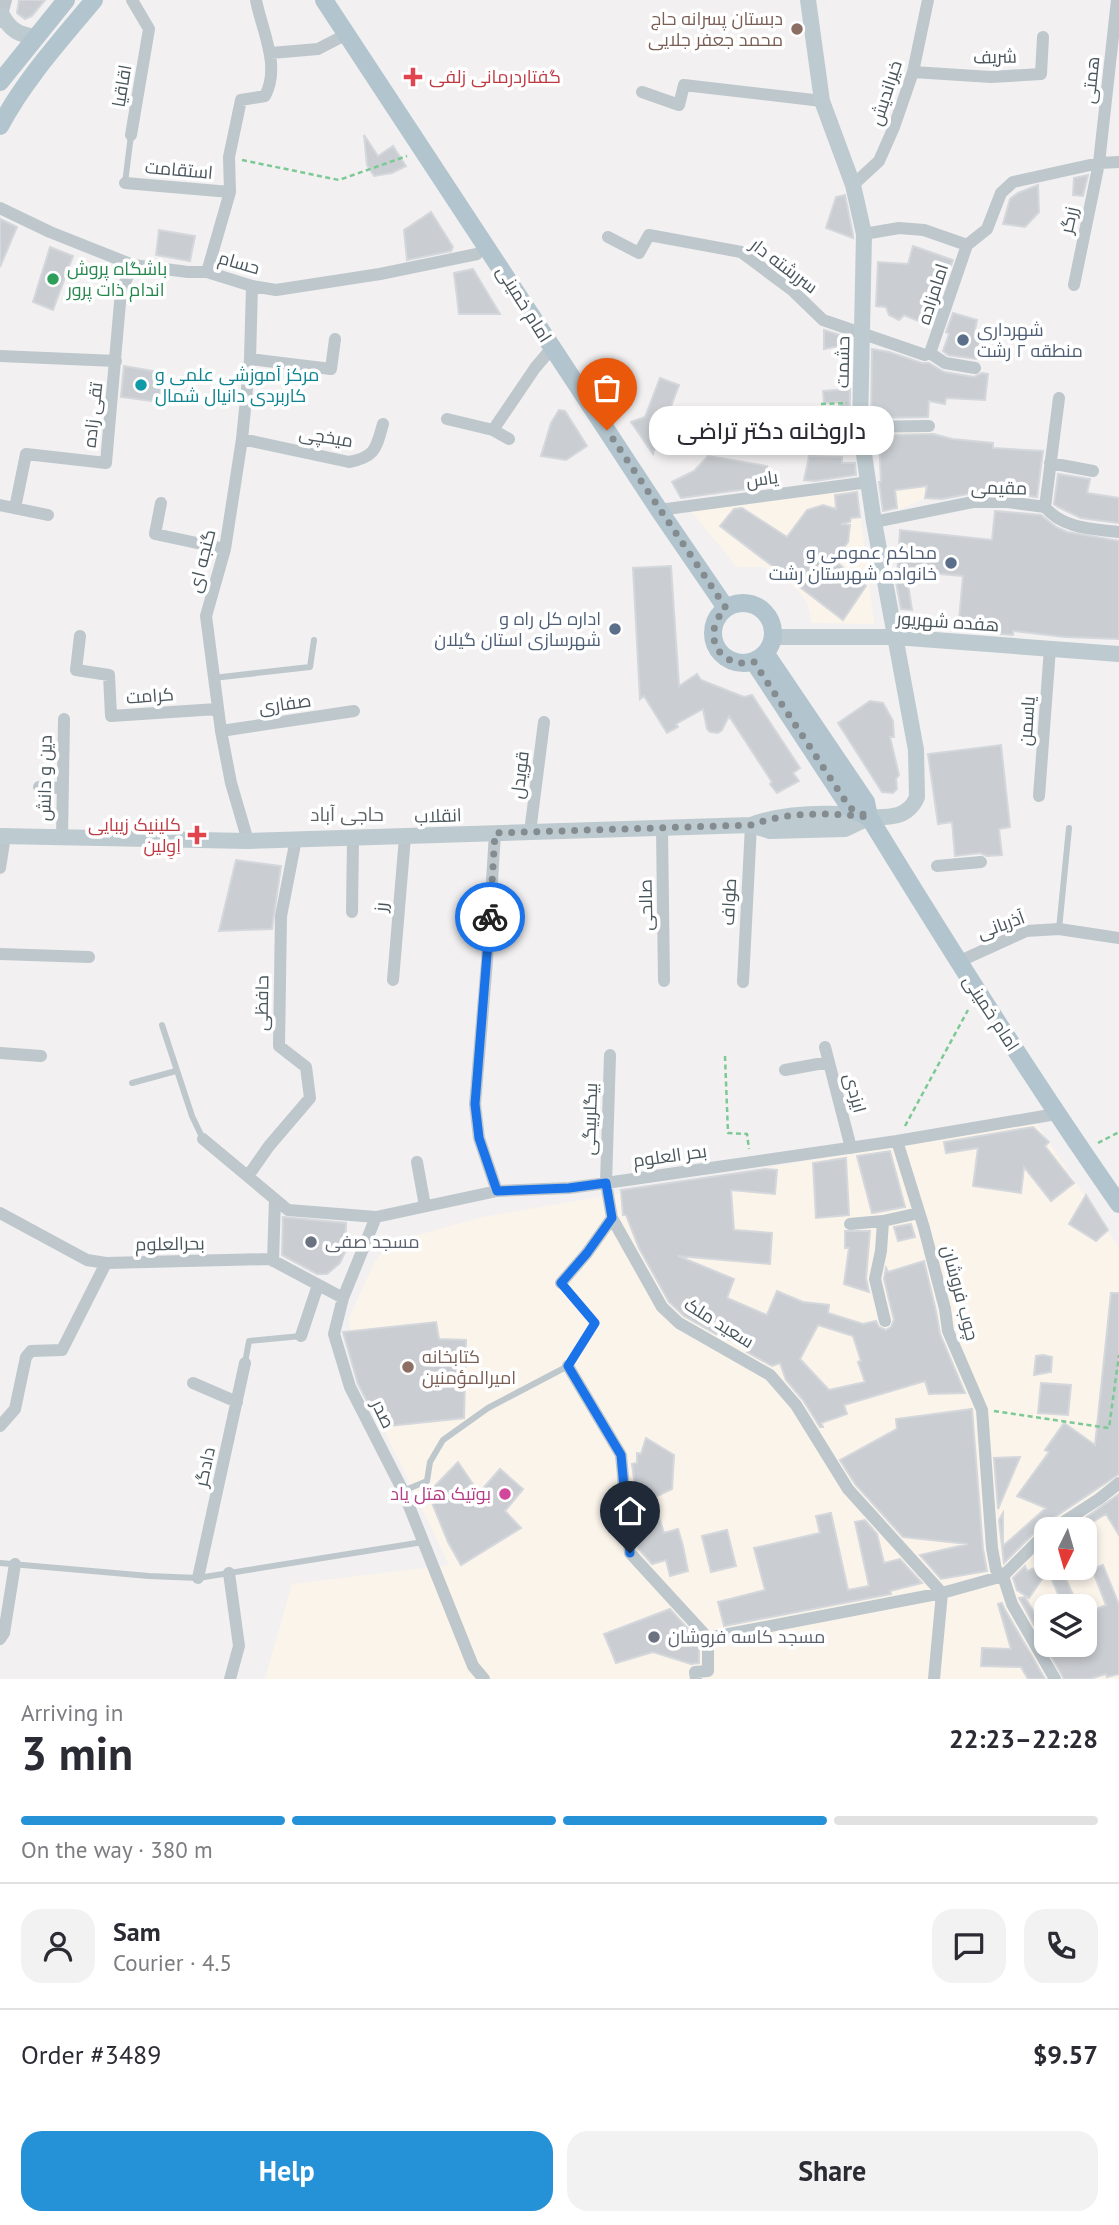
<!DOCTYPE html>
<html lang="en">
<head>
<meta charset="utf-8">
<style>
	body { margin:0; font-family:"PT Sans",Cairo,sans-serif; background:#f2f2f3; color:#2b2b33; height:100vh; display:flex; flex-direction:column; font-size:26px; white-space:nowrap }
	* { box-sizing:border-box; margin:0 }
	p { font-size:23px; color:#7c7c81 }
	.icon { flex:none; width:38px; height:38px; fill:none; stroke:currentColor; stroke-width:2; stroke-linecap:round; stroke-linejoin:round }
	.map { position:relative; height:1679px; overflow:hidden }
	.panel { display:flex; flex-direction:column; background:#fff; flex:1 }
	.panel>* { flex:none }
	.needle { width:46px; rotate:185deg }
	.fabs { position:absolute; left:1034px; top:1517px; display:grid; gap:14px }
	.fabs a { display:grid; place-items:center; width:63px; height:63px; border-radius:14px; background:#fff; box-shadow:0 4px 10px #0003; font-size:35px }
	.pin { position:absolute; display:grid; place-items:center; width:60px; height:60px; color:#fff; margin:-72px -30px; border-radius:50% 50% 50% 0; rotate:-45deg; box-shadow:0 0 7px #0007 }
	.pin .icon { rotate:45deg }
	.courier { position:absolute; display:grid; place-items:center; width:70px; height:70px; margin:-35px; border:5px solid #1a73e8; border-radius:50%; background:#fff; color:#222; box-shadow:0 2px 9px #0007 }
	.bubble { position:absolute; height:49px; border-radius:21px; background:#fff; box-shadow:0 4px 10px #0003; font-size:23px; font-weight:600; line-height:49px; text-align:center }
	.head em { font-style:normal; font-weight:600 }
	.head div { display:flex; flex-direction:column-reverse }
	.head { display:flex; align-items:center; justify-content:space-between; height:119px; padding:0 21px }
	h1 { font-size:46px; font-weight:600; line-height:52px }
	.bar { display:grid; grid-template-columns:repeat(4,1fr); gap:10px 7px; align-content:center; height:84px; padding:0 21px }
	.bar i { height:9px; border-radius:5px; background:#e1e1e2 }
	.bar .current { background:#2591d7 }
	.bar p { grid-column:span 4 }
	.line { display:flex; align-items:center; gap:18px; padding:0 21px; border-top:2px solid #e1e1e2 }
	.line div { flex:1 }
	.round { display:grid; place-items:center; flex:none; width:74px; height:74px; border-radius:21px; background:#f2f2f3 }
	.cta { display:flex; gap:14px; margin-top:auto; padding:14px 21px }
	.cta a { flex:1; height:80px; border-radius:21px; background:#2591d7; color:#fff; font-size:28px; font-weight:600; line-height:80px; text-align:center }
	.cta a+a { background:#f2f2f3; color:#2b2b33 }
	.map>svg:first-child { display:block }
	.commercial { fill:#fbf4eb; fill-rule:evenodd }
	.building { fill:#caced2; stroke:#d4d7db; stroke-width:2; fill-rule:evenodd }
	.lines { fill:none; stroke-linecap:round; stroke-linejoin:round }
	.path { stroke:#7cc996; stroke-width:2.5; stroke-dasharray:5 3.5; stroke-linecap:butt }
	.lane { stroke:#bdc7cc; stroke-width:6 }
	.street { stroke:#bdc7cc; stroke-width:12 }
	.secondary { stroke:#bdcad0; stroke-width:16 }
	.primary { stroke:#b2c4cd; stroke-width:18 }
	.done { stroke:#848c90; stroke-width:7; stroke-dasharray:0 12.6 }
	.route { stroke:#1a73e8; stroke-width:9 }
	.education-dot { fill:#8d6e63; stroke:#fff; stroke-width:2.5 }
	.health-dot { fill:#e0444e; stroke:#fff; stroke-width:2.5 }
	.leisure-dot { fill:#2e9e5b; stroke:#fff; stroke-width:2.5 }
	.service-dot { fill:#5c6f8a; stroke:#fff; stroke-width:2.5 }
	.culture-dot { fill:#0f9aa8; stroke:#fff; stroke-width:2.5 }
	.worship-dot { fill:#6b7280; stroke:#fff; stroke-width:2.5 }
	.hotel-dot { fill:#d1479c; stroke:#fff; stroke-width:2.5 }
	.labels { text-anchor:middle; stroke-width:7; stroke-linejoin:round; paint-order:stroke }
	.education-label { font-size:18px; fill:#785e54; stroke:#fff; text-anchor:end }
	.street-label { font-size:18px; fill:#49565c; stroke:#fff }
	.health-label { font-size:18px; fill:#be3a42; stroke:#fff; text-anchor:start }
	.leisure-label { font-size:18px; fill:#27864d; stroke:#fff; text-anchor:start }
	.service-label { font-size:18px; fill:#4e5e75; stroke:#fff; text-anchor:end }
	.culture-label { font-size:18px; fill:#0d838f; stroke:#fff; text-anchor:start }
	.worship-label { font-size:18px; fill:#5b616d; stroke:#fff; text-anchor:start }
	.hotel-label { font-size:18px; fill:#b23c85; stroke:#fff; text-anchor:end }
	.neighbourhood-label { font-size:19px; fill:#5d6264; stroke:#fff }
</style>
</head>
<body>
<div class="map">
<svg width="1119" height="1679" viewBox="0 0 1119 1679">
	<rect width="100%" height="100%" fill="#f2f0f0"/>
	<path class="commercial" d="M926 429 932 433 925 498 898 510 894 481 879 437 885 431Z
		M857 487 874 624 812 623 807 603 798 590 781 574 762 567H737L690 510Z
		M1035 1121 1119 1248V1679H265L292 1584 449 1565 386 1434 354 1354 349 1318 375 1261 392 1242 483 1217ZM1046 1530H1085V1568H1046ZM1046 1606H1085V1645H1046Z"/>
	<path class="building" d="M19 0H45L32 16 25 19 17 13Z
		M364 135 378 156 393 146 406 166 392 173 374 176 367 165Z
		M1088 175 1083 196 1073 195 1074 178Z
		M1038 185 1039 212 1025 227 1003 224 1010 199 1018 193Z
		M845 195 853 235V238L826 228 836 197Z
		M431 212 453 247 451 251 407 260 404 230Z
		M0 219 17 227 0 267Z
		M159 230 195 236 190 261 156 255Z
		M913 246 953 260 930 326 904 315 899 320 889 315 886 307 876 306 878 262 908 264Z
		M50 247 73 256 53 310 33 302Z
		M473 269 500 314H459L454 273Z
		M953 313 977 320 975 330 984 333 976 359 948 355 943 351 949 334 946 332Z
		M824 330 843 336 844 345 824 349Z
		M872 349 889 352 922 363H929L944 372 974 377 982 373 988 374 985 400 946 398 945 404 929 401 928 417 871 418Z
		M124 366 165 373 158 402 121 397Z
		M660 378 679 385 653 454 631 422 645 417Z
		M850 389V411L839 412V402L824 403 823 391Z
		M559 410 565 411 587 446 566 460 541 456 551 423Z
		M933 434 952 439 993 443V448L1043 451 1037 497 1008 493H973L942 499 925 498 927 486 895 490 897 508 883 511 879 482H881L879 435Z
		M708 456 767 466V473L771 482 770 486 681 498 672 482 694 471Z
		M809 456 842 457V463H855L856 475 814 481 804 480Z
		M1058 474 1090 479 1087 493 1119 498V523L1081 518 1058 507 1054 504Z
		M857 492 860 517 851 518 850 522 841 524 850 525 848 542 834 560 866 586 843 620 720 526 734 509 742 508 787 537 807 510 823 505 836 509 835 495Z
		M995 511 1041 515 1056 527 1067 532 1119 541V639L1065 637 1013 631V635L958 631 963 576 906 571 912 610 901 609 895 577H897L900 530 992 540Z
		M671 566 679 686 697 674 701 680 744 697 752 695 800 768 793 773 799 781 777 793 770 784 772 782 729 716 722 730 718 733 710 732 707 729 703 709 676 724 678 727 667 733 644 696 640 699 633 568Z
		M870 701 883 703 893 721 894 737H890L899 775 896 779 897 789 893 793 882 792 838 723Z
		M1001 745 1010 827 999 829 1002 855 987 856 980 853 955 856 952 822 938 824 928 754Z
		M236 860 281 866 272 929 219 931Z
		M1033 1127 1049 1142 1045 1146 1074 1183 1051 1201 1024 1167 1021 1193 973 1186 978 1148 946 1153 944 1142Z
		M890 1151 905 1207 872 1213 857 1156Z
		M846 1158 849 1215 816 1218 813 1163Z
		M765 1169 777 1170 775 1194 731 1190 734 1230 772 1233 770 1264 678 1256 734 1279 727 1298 767 1315 777 1291 803 1302 829 1305 828 1313 863 1324 876 1321 879 1327 886 1330 891 1327 894 1320 884 1279 886 1268 888 1272 924 1261 936 1311 940 1334 965 1393 929 1394 925 1381 844 1405 847 1414 821 1423 823 1427H820L803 1400 786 1380 780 1363 772 1366 747 1352 749 1348 716 1334 684 1316 669 1302 639 1248 626 1215H623L621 1190ZM818 1325 853 1336 861 1361 858 1362 865 1382 829 1390 800 1359Z
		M1086 1195 1108 1230 1096 1241 1069 1224Z
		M283 1217 346 1223 345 1252 340 1263 327 1274H317L282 1255Z
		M911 1224 915 1237 898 1241 894 1227Z
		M845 1231H870L866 1278 869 1292 844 1284 849 1248H845Z
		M1111 1293H1119V1474L1040 1527 1004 1563 999 1520 1003 1513V1546L1046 1508 1017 1496 1049 1452 1045 1450 1064 1423 1095 1445Z
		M436 1322 439 1339 466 1340 464 1418 380 1427 358 1384 343 1332Z
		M1043 1355 1052 1357 1051 1372 1034 1375 1036 1356Z
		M1041 1383 1071 1385 1068 1415 1038 1413Z
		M972 1409 983 1549 987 1571 941 1579 920 1555 968 1544 903 1537 855 1484 840 1460 897 1429 896 1419Z
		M646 1438 674 1455 672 1489 653 1498 664 1533 678 1529 683 1546 688 1571 670 1576 666 1560 652 1564 638 1548 635 1515 639 1514 632 1464 637 1463V1453L641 1454Z
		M1020 1457 998 1509 994 1458Z
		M458 1462 479 1493 500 1469 523 1489 505 1511 521 1528 461 1565 448 1542 428 1493Z
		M1119 1494V1535L1106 1514 1079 1530H1068Z
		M831 1513 848 1590 869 1586 855 1522 865 1520 877 1534 884 1563 900 1559 922 1583 890 1591 891 1594 724 1626 718 1602 765 1590 754 1548 820 1533 816 1516Z
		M727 1530 736 1566 711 1572 702 1536Z
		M1046 1564V1568H1061L1078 1606H1063L1048 1570 1029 1598 1017 1590 1013 1578 1025 1566 1027 1571Z
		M1103 1565 1119 1605V1674L1107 1677 1106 1674 1090 1679H1064L1019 1598 1025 1597 1038 1619 1046 1615V1645H1085V1614L1106 1605 1092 1569Z
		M1002 1603 1004 1608 1045 1679H1028L1021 1667 981 1666 982 1648 1011 1649 998 1604Z
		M670 1609 699 1641V1663L691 1664 653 1652 616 1663 604 1634Z"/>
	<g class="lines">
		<path class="path" d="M242 160 339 180 407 156
			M821 404 847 403
			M725 1056 728 1133 747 1134 749 1149
			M905 1126 968 1010
			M1098 1143 1119 1132
			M994 1411 1109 1428 1119 1355"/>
		<path class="lane" d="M125 183 131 135
			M213 678 310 667 314 640
			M1059 929 1069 828
			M162 1025 192 1116 203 1139
			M132 1083 176 1071
			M245 1363 249 1341 301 1336
			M403 1491 427 1481 430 1462 443 1440 488 1408 568 1366 595 1323 561 1283
			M0 1563 149 1576 198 1578 423 1542"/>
		<path class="street" d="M0 22 6 0
			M271 53 318 49 347 34
			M913 72 991 77 1041 74 1043 37
			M642 92 679 105 684 85 822 101
			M131 135 149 29 132 0
			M125 183 230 192
			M853 185 879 161 894 127 913 72 928 0
			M0 208 50 232 133 265 188 272H207L252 286 276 290 380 274 477 254
			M864 234 899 228 924 230 967 245
			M608 237 639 253 649 235 741 252 792 290 823 320 925 355 930 353
			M967 245 987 229 1001 193 1013 182 1099 163 1119 162
			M207 272 230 192 229 157 241 100 265 96C281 66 262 31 256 0
			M1074 285 1099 163 1117 0
			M930 353 967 245
			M930 353 945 363 975 368
			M0 356 116 361
			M250 359 331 369 335 339
			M447 419 493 430 509 439
			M860 427 929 426
			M493 430 535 368 552 348
			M242 439 349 462C376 457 376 448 383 424
			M1050 463 1093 471
			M161 503 155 534 225 549
			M0 505 48 515
			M1045 507 1059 398
			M15 508 26 454 106 463 121 291 133 265
			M659 510 869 482
			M874 522 973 502H1008L1045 507C1063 529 1093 529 1119 532
			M80 636 76 670 109 675 111 716 217 709
			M221 731 354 711
			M39 787 63 788
			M1039 796 1050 648
			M662 828 664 981
			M530 832 544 722
			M495 833 487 961 475 1104 479 1138 497 1191
			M62 838 64 719
			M248 841 231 783 221 731 206 616 225 549 242 439 250 359 252 286
			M937 866 981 862
			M0 868 5 836
			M352 912 353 839
			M0 954 89 957
			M958 962 1026 931 1059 929 1119 938
			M393 980 405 837
			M743 982 751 825
			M825 1047 851 1148
			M0 1053 41 1056
			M610 1055 606 1183 612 1218 662 1307 679 1323 770 1375 796 1405 848 1489 942 1593 934 1679
			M785 1070 829 1062
			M203 1139 288 1210 376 1217
			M897 1141 924 1228 945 1309 948 1331 982 1410 992 1548 996 1570 1003 1576 1012 1604 1055 1679
			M417 1162 425 1206
			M248 1176 269 1146 310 1098 306 1067 279 1046 281 916 296 839
			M0 1213 87 1260 106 1263 270 1259 343 1298
			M883 1221 881 1251 875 1279 885 1321
			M850 1224 883 1221 919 1213
			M273 1261 275 1199
			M561 1283 587 1253 612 1218
			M301 1336 318 1285
			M568 1366 621 1455 630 1553 708 1638
			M193 1383 237 1402
			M0 1426 15 1409 26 1357 31 1351 62 1350 106 1263
			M1051 1530 1099 1499 1119 1483
			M229 1573 239 1646 230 1679
			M198 1578 245 1363
			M708 1638 942 1593 1003 1576 1046 1533
			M0 1639 4 1633 15 1564
			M484 1679 473 1666 403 1491 350 1387 334 1334 343 1298 376 1217 497 1191 569 1188 606 1183 897 1141 1056 1114
			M696 1679 695 1672 708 1671V1638"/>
		<path class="secondary" d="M2 15C10 30 19 35 36 37
			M774 637H895L1119 654
			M751 825 770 831 845 829 868 818
			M0 836 248 841 751 825C778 815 809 813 838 814 857 815 879 820 898 815 907 812 914 805 917 797L916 750 874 522 860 427 864 234 853 185 822 101 808 0"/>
		<path class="primary" d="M324 0 659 510 726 608
			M0 82 66 0
			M0 126C25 79 61 40 94 0
			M713 633a30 30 0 1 1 60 0a30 30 0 1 1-60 0Z
			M766 654 866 802 869 817C949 948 1031 1078 1119 1204
			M754 662 850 808 869 817"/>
	</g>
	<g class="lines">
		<path class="done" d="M490 917 495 833 751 825C789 811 830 813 869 817L850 808 754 662C718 670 700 633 726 608L607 430"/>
		<path class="route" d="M490 917 475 1104 479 1138 497 1191 569 1188 606 1183 612 1218 587 1253 561 1283 595 1323 568 1366 621 1455 630 1553"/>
	</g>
	<g class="education-dot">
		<circle cx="797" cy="29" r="7"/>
		<circle cx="408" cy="1367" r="7"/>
	</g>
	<g class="health-dot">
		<path d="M409.5 66.5h7v7h7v7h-7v7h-7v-7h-7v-7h7z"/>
		<path d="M193.5 824.5h7v7h7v7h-7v7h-7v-7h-7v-7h7z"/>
	</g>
	<circle class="leisure-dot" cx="53" cy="279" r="7"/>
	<g class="service-dot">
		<circle cx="963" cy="340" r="7"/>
		<circle cx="951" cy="563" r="7"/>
		<circle cx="615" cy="629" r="7"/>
	</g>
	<circle class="culture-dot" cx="141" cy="385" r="7"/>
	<g class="worship-dot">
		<circle cx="311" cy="1242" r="7"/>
		<circle cx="654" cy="1637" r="7"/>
	</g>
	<circle class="hotel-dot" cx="505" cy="1494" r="7"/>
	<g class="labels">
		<g class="education-label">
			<text x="783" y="25">دبستان پسرانه حاج<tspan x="783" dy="21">محمد جعفر جلایی</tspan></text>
			<text x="422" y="1363" text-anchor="start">کتابخانه<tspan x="422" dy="21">امیرالمؤمنین</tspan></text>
		</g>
		<g class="street-label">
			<text transform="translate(995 57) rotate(-1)" y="6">شریف</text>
			<text transform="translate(1091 80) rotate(-84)" y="6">همتی</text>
			<text transform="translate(122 86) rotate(-80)" y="6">اقاقیا</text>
			<text transform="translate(886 93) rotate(-72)" y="6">خیراندیش</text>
			<text transform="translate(179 170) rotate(5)" y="6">استقامت</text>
			<text transform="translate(1069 220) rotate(-78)" y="6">زرگر</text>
			<text transform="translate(239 263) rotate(16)" y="6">حسام</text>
			<text transform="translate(784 266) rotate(37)" y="6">سررشته دار</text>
			<text transform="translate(933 294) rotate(-72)" y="6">امامزاده</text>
			<text transform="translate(524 304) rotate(58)" y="6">امام خمینی</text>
			<text transform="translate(843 362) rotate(-89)" y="6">حشمت</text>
			<text transform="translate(93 415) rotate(-84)" y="6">تقی زاده</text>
			<text transform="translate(326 437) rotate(9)" y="6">میخچی</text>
			<text transform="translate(762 479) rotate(-8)" y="6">یاس</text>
			<text transform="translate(999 488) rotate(1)" y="6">مقیمی</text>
			<text transform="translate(202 561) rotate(-76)" y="6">گنجه ای</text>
			<text transform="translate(948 622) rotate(4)" y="6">هفده شهریور</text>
			<text transform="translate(150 696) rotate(-4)" y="6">کرامت</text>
			<text transform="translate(285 704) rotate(-8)" y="6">صفاری</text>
			<text transform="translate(1027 721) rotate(-86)" y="6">یاسمن</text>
			<text transform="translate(520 775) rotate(-83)" y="6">قویدل</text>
			<text transform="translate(45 778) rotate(-89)" y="6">دین و دانش</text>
			<text transform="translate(438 816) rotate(-2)" y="6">انقلاب</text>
			<text transform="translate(729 902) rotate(-87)" y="6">طواف</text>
			<text transform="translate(646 905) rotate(-91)" y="6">صالحی</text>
			<text transform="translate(381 907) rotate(-85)" y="6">رز</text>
			<text transform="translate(1001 925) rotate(-20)" y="6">آذربانی</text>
			<text transform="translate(262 1003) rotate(-89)" y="6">حافظی</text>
			<text transform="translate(991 1013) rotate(57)" y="6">امام خمینی</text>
			<text transform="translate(855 1093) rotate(75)" y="6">ایزدی</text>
			<text transform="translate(590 1119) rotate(-88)" y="6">بیگلربیگی</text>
			<text transform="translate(670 1156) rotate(-8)" y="6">بحر العلوم</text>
			<text transform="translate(170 1244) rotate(-1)" y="6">بحرالعلوم</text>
			<text transform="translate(960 1293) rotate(75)" y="6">چوب فروشان</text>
			<text transform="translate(719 1323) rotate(32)" y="6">سعید ملک</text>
			<text transform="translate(383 1414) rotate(64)" y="6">صدر</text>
			<text transform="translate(205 1467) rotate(-78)" y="6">دادگر</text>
		</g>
		<g class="health-label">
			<text x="429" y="83">گفتاردرمانی زلفی</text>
			<text x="181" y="831" text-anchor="end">کلینیک زیبایی<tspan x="181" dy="21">اِوِلین</tspan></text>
		</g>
		<g class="leisure-label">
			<text x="67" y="275">باشگاه پروش<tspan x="67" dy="21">اندام ذات پرور</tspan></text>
		</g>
		<g class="service-label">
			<text x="977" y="336" text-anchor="start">شهرداری<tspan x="977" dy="21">منطقه ۲ رشت</tspan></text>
			<text x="937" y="559">محاکم عمومی و<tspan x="937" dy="21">خانواده شهرستان رشت</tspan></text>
			<text x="601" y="625">اداره کل راه و<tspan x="601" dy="21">شهرسازی استان گیلان</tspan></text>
		</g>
		<g class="culture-label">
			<text x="155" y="381">مرکز آموزشی علمی و<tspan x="155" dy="21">کاربردی دانیال شمال</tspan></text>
		</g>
		<g class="worship-label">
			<text x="325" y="1248">مسجد صفی</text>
			<text x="668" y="1643">مسجد کاسه فروشان</text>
		</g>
		<g class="hotel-label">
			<text x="491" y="1500">بوتیک هتل یاد</text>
		</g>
		<g class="neighbourhood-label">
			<text x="347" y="821">حاجی آباد</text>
		</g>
	</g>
</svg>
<div class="fabs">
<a><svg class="needle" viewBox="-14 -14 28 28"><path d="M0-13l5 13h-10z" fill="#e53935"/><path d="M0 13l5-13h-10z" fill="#7c7c81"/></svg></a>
<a><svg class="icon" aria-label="layers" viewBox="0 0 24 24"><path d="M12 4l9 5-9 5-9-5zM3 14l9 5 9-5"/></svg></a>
</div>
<div class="pin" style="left:607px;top:430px;background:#ea580c"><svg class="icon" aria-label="bag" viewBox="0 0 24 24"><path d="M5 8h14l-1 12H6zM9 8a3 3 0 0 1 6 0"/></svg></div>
<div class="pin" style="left:630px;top:1553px;background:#1f2937"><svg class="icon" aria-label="home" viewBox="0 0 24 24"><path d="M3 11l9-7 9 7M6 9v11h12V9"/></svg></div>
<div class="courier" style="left:490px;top:917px"><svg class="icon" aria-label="bike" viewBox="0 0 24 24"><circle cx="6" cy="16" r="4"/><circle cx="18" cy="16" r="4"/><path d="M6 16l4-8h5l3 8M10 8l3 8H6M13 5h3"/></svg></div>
<div class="bubble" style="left:649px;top:406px;width:245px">داروخانه دکتر تراضی</div>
</div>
<section class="panel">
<div class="head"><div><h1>3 min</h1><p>Arriving in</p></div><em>22:23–22:28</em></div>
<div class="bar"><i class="current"></i><i class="current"></i><i class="current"></i><i></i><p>On the way · 380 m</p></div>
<div class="line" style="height:126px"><a class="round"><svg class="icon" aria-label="person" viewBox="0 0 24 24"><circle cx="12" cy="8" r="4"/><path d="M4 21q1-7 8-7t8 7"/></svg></a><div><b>Sam</b><p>Courier · 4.5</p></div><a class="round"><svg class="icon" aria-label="chat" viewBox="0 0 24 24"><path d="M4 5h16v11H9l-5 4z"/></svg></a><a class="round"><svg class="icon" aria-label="phone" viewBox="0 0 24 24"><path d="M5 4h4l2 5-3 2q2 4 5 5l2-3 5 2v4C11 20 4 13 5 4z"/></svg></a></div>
<div class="line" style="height:91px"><div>Order #3489</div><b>$9.57</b></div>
<div class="cta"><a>Help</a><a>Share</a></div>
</section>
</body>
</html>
